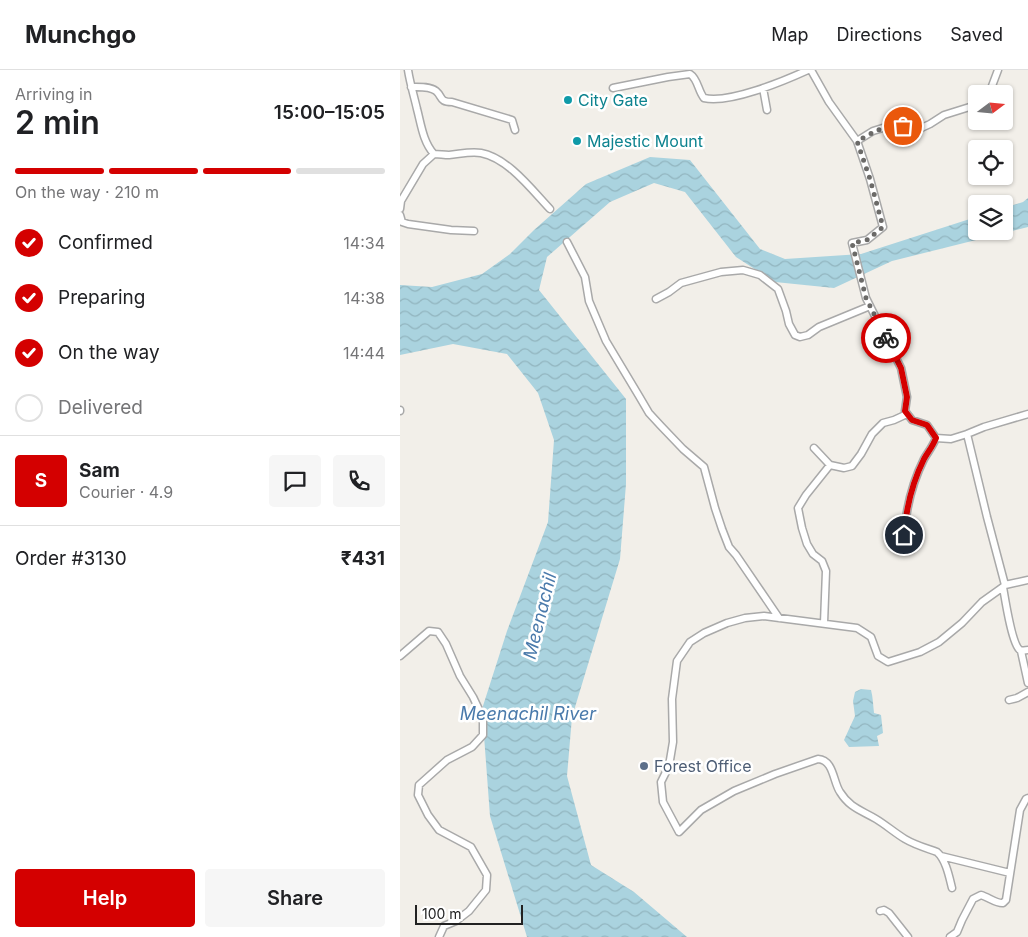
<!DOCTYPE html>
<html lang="en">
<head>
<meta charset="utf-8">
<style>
	body { margin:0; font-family:Inter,sans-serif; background:#f6f6f6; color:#202124; height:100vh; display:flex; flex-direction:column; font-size:19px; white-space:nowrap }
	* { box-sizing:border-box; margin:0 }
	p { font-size:16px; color:#757577 }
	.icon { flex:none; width:28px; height:28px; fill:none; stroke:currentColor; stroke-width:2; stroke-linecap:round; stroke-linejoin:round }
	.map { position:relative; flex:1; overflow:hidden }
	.panel { display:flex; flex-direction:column; background:#fff; width:400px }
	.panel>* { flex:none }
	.needle { width:32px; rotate:74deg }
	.buttons { position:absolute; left:568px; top:15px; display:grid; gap:10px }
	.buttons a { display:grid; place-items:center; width:45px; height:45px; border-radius:5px; background:#fff; box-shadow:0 1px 4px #0004; font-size:25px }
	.scale { position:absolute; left:15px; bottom:12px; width:108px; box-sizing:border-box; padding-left:5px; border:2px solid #222; border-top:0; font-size:14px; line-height:18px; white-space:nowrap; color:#222; -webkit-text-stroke:4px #fff; paint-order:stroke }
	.pin { position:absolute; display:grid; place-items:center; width:42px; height:42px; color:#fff; margin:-21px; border:2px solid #fff; border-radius:50%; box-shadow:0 1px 5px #0007 }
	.courier { position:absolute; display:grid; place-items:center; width:50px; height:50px; margin:-25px; border:4px solid #d40000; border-radius:50%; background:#fff; color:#222; box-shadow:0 1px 6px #0007 }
	.headline em { font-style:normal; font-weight:600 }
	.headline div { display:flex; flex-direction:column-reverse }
	.headline { display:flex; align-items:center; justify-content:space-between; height:85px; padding:0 15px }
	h1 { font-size:32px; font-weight:600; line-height:38px }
	.bar { display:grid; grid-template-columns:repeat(4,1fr); gap:8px 5px; align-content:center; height:60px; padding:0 15px }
	.bar i { height:6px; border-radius:4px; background:#e0e0e0 }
	.bar .selected { background:#d40000 }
	.bar p { grid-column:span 4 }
	.line { display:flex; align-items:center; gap:12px; padding:0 15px; border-top:1px solid #e0e0e0 }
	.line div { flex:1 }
	.round { display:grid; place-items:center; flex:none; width:52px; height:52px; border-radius:5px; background:#f6f6f6 }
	ol { padding:0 15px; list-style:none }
	li { display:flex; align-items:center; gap:15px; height:55px }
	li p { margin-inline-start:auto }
	li .icon { padding:5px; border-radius:50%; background:#d40000; color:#fff; stroke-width:4 }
	li:last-child { color:#757577 }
	li i { width:28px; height:28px; border:2px solid #e0e0e0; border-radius:50% }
	.cta { display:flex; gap:10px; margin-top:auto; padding:10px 15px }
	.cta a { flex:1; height:58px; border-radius:5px; background:#d40000; color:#fff; font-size:20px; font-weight:600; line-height:58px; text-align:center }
	.cta a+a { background:#f6f6f6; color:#202124 }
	header { display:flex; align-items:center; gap:30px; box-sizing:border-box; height:70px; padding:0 25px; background:#fff; border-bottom:1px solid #e0e0e0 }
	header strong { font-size:24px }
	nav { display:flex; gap:28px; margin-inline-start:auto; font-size:18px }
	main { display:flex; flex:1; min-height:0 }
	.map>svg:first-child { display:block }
	.water { fill:url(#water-waves) }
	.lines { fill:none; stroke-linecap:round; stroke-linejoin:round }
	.minor-casing { stroke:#a9a9a9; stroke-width:9 }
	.minor { stroke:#fff; stroke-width:6 }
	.done { stroke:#6b6a68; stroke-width:5; stroke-dasharray:0 9 }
	.route { stroke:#d40000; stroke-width:6 }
	.culture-dot { fill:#0f9aa8; stroke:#fff; stroke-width:2 }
	.service-dot { fill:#5c6f8a; stroke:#fff; stroke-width:2 }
	.labels { text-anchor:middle; stroke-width:5; stroke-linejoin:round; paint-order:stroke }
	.culture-label { font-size:16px; fill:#0d838f; stroke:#fff; text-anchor:start }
	.service-label { font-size:16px; fill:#4e5e75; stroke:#fff; text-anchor:start }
	.water-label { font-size:18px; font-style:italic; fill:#4a7aab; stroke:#fff }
</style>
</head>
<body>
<header>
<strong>Munchgo</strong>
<nav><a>Map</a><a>Directions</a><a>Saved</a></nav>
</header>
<main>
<section class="panel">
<div class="headline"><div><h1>2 min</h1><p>Arriving in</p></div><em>15:00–15:05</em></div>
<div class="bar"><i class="selected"></i><i class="selected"></i><i class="selected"></i><i></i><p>On the way · 210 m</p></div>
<ol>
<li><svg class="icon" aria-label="check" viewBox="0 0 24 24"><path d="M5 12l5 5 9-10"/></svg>Confirmed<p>14:34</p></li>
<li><svg class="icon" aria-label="check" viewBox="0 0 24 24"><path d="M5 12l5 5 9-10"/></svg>Preparing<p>14:38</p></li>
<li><svg class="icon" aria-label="check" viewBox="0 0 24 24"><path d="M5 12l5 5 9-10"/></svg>On the way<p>14:44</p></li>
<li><i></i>Delivered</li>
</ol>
<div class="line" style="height:90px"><b class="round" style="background:#d40000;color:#fff">S</b><div><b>Sam</b><p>Courier · 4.9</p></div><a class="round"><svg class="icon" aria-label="chat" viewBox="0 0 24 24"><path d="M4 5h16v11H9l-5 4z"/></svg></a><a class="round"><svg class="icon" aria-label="phone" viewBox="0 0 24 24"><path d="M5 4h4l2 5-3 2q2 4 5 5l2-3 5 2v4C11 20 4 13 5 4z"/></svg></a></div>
<div class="line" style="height:65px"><div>Order #3130</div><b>₹431</b></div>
<div class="cta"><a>Help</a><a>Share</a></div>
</section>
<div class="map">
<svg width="628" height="867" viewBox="0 0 628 867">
	<defs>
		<pattern id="water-waves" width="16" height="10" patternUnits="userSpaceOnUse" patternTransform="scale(1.25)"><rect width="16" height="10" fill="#aad3df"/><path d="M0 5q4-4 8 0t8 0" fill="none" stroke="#92b5bf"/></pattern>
	</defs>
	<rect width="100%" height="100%" fill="#f2efe9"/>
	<path class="water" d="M250 87 290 90 360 179 385 189 461 184 576 147V161H604V138L623 132 628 128V157L492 191 434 218 375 212 336 187 285 122 254 113 210 132 147 187 139 220 226 329V414L220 489 172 647 167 706 191 795 234 822 287 867H127L90 746 82 639 107 561 148 452 154 370 138 323 107 284 53 274 0 285V215L32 217 82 204 110 184 134 160 186 114Z
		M461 619 471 620C473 627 473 635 474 643L481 645 483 663 477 666 479 676 449 677 444 670 455 646 453 631 455 622Z"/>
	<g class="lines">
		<defs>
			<path id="minor" d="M8 0C10 13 14 26 17 39 21 54 23 72 34 84 39 84 44 85 49 85 60 84 71 81 81 83 108 88 132 120 150 139
				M411 0 429 32 457 71 470 109 483 157 467 170 452 173 466 228 501 298 507 327 505 341 512 350 527 355 536 368 551 369 567 364 584 357 628 344
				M11 17C18 17 30 16 36 21 43 27 39 32 52 32L112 50 115 60
				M213 18 268 7 290 4C298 9 298 21 304 28 329 34 384 11 408 0
				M363 18 367 40
				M589 24 598 0
				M457 71 473 61 489 56 503 57 519 59 530 54 544 45 576 35
				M0 139 1 131 23 94 34 84
				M0 145 2 152 8 154 51 160 74 161
				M167 172 185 207 189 231 206 271 239 326 249 343 261 356 283 379 304 397 315 438 322 459 329 477 336 485 379 548
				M256 229 269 222 281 213 321 202 343 200 360 205 378 219 386 241 389 254 395 265 400 267 408 265 419 257 470 236
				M0 341V340
				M567 364 587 447 605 515
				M414 378 430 395
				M504 465C506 439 512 413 524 389 528 382 533 376 536 368
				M603 517C605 528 612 575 620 580 622 581 626 580 628 580
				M424 553 426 501 422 491 413 484 407 474 402 458 398 438 406 425 430 395 444 398 452 396 461 384 472 364 483 353 494 350 507 344
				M621 581 628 613
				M0 586 29 561 38 562 46 574 60 606 73 627 83 648V665L72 677 47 690 19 715 18 725 28 745 39 760 71 777 87 805 86 820 69 841 56 851 44 856 39 867
				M609 630 617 628 628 622
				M541 786 610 803
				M552 818C549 806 546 790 537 782 526 778 515 775 505 769 495 763 486 755 476 749 461 740 450 738 440 722 433 712 434 690 418 689L375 704 334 721 301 740 279 762 263 732 261 712 269 696 273 672 272 629 277 591 290 572 304 563 327 553 345 548 364 546 457 558 471 567 478 586 488 592 520 582 539 572 562 553 582 532 603 517 605 515 628 510
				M480 841 484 840 489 843 508 867
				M550 867 557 862 562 850 573 829 581 825C588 827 597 834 603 833L606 830 620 740 626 729 628 728"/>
		</defs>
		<use href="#minor" class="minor-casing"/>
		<use href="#minor" class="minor"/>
	</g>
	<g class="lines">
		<path class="done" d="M486 268 466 228 452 173 467 170 483 157 470 109 457 71C477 61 480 56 503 56"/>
		<path class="route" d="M486 268 501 298 507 327 505 341 512 350 527 355 536 368C533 376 528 382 524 389 512 413 506 439 504 465"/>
	</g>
	<g class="culture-dot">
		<circle cx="168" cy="30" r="5"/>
		<circle cx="177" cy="71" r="5"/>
	</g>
	<circle class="service-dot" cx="244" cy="696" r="5"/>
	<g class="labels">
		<g class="culture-label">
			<text x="178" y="36">City Gate</text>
			<text x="187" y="77">Majestic Mount</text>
		</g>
		<g class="service-label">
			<text x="254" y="702">Forest Office</text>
		</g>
		<g class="water-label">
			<text transform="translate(140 546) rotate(-76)" y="6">Meenachil</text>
			<text x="128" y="650">Meenachil River</text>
		</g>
	</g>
</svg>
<div class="buttons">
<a><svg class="needle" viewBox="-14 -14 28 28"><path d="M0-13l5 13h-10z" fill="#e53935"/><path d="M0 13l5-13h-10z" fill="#757577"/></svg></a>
<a><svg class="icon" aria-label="locate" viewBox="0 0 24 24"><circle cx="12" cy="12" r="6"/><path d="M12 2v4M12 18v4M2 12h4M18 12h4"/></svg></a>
<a><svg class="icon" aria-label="layers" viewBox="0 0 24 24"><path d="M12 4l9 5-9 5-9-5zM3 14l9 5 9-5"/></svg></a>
</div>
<div class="scale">100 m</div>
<div class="pin" style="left:503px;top:56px;background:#ea580c"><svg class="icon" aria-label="bag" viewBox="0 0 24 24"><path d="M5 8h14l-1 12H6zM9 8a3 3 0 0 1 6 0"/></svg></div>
<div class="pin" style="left:504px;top:465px;background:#1f2937"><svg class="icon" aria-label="home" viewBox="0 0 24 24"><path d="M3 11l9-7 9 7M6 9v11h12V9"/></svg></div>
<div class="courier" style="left:486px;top:268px"><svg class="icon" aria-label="bike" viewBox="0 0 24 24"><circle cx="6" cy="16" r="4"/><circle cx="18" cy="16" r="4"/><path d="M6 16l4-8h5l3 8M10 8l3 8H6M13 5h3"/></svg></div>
</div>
</main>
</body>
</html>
